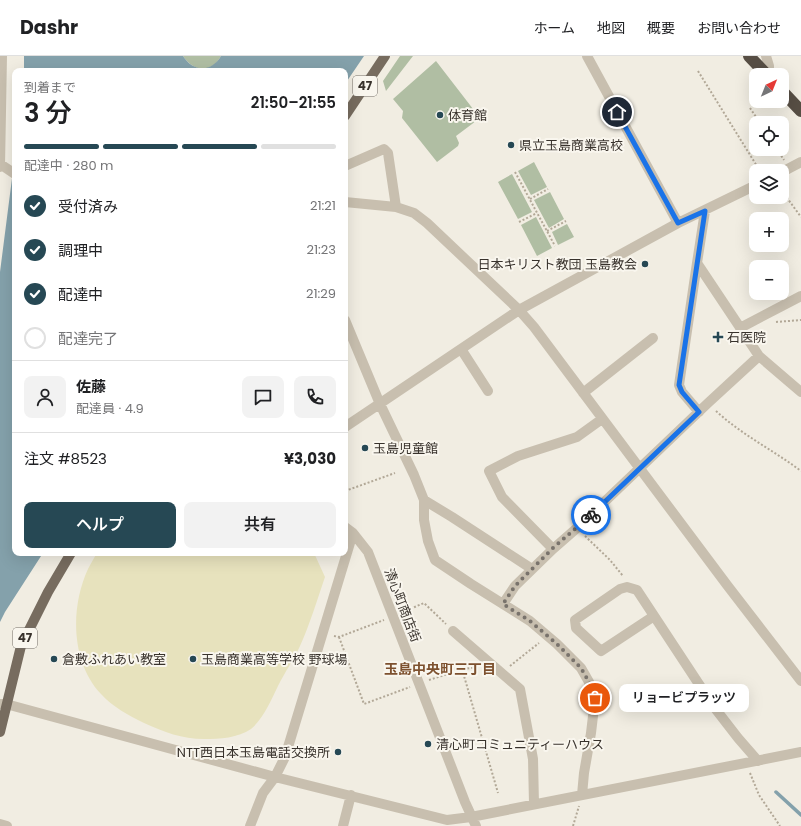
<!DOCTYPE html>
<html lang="ja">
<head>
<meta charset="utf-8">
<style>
	body { margin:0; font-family:Poppins,"Noto Sans JP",sans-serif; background:#f2f2f2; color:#202124; height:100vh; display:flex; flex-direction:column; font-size:15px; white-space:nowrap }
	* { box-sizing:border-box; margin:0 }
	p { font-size:13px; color:#757577 }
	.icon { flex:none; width:22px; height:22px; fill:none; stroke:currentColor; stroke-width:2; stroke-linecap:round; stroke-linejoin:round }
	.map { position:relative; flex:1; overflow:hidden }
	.sheet { position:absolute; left:12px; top:12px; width:336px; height:488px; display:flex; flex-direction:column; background:#fff; border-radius:8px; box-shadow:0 4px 16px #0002 }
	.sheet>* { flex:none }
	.needle { width:26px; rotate:43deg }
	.controls { position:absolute; left:749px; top:12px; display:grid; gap:8px }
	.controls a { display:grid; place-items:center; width:40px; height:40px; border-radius:8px; background:#fff; box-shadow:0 4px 16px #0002; font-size:20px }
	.pin { position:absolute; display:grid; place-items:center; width:34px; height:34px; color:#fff; margin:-17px; border:2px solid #fff; border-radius:50%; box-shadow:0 1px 4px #0007 }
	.courier { position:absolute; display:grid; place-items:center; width:40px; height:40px; margin:-20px; border:3px solid #1a73e8; border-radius:50%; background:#fff; color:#222; box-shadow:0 1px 5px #0007 }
	.bubble { position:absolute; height:28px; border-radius:8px; background:#fff; box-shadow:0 4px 16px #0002; font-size:13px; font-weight:600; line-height:28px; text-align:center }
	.overview em { font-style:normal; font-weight:600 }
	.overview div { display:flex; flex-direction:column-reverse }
	.overview { display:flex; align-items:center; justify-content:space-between; height:68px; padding:0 12px }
	h1 { font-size:26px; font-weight:600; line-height:30px }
	.bar { display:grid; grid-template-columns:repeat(4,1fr); gap:6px 4px; align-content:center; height:48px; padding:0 12px }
	.bar i { height:5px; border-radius:3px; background:#e0e0e0 }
	.bar .active { background:#264854 }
	.bar p { grid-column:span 4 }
	.line { display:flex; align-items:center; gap:10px; padding:0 12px; border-top:1px solid #e0e0e0 }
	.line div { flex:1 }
	.round { display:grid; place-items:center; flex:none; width:42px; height:42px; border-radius:8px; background:#f2f2f2 }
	ol { padding:0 12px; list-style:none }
	li { display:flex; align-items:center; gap:12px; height:44px }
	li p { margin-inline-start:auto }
	li .icon { padding:4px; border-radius:50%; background:#264854; color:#fff; stroke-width:4 }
	li:last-child { color:#757577 }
	li i { width:22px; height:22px; border:2px solid #e0e0e0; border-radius:50% }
	.cta { display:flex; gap:8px; margin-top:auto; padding:8px 12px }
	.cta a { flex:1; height:46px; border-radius:8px; background:#264854; color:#fff; font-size:16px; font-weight:600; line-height:46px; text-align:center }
	.cta a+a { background:#f2f2f2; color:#202124 }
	header { display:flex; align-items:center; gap:24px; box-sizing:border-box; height:56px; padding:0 20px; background:#fff; border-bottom:1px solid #e0e0e0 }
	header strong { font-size:19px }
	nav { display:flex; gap:22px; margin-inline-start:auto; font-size:14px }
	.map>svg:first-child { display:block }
	.green { fill:#b0bea3 }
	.sand { fill:#e7e2bd }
	.water { fill:#84a1ab }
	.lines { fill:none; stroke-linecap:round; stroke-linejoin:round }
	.stream { stroke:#84a1ab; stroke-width:3.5 }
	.path { stroke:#b2a897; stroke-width:2; stroke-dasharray:2 2; stroke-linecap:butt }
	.minor { stroke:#c8bfaf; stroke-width:10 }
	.major { stroke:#776c5f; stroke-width:10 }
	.highway { stroke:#574e44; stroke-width:12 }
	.done { stroke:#79736c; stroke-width:4; stroke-dasharray:0 7.2 }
	.route { stroke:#1a73e8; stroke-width:5 }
	.poi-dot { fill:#264854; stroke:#f9f6ee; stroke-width:1.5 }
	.labels { text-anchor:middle; stroke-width:4; stroke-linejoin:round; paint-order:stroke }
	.shield { fill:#f9f6ee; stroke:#726d66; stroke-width:1 }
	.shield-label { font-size:12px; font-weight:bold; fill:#38322c }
	.poi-label { font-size:13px; fill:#38322c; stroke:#f9f6ee; text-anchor:start }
	.street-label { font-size:13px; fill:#38322c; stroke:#f9f6ee }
	.neighbourhood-label { font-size:14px; font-weight:bold; fill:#7d512f; stroke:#f9f6ee }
</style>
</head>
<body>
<header>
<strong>Dashr</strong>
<nav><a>ホーム</a><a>地図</a><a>概要</a><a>お問い合わせ</a></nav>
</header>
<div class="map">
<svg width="801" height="770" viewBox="0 0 801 770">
	<rect width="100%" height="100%" fill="#f1ede2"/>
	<path class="green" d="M183 0H221C211 18 194 16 183 0Z
		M400 0H413L386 35 383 25Z
		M436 5 480 62 456 80 459 87 458 90 437 106 402 62 403 55 393 43Z
		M534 106 547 131 531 139 518 115Z
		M512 118 532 156 518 163 498 126Z
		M550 136 564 163 549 172 534 144Z
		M536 161 552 192 537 200 521 169Z
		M567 168 574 181 558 189 552 176Z"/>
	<path class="sand" d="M97 497H314L325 521C317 544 310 568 300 590 294 603 285 616 278 630 271 644 264 662 251 673 238 682 220 683 204 683 182 683 164 676 144 667 128 659 113 651 101 638 71 606 70 552 88 513 91 507 94 502 97 497Z"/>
	<path class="water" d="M24 0H183C193 16 211 17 221 0H364L345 28V15H24Z
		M15 99V497H43L5 556 0 566V216Z"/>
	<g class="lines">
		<path class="stream" d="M776 736 801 759"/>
		<path class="path" d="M698 15 760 115
			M750 52 760 67
			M777 93 784 104
			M515 116 555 190
			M782 135 801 161
			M530 143 548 133
			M519 166 537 157
			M547 175 566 165
			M776 266 801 264
			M716 355C742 379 773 394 801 415
			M345 435 395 417
			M585 480 610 504 623 520
			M403 556 424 547 446 568
			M334 580 339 581 384 564
			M339 581 364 648 410 631
			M510 610 539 587
			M462 613 498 737
			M429 624 463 613 479 611
			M750 717 759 739 780 770
			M573 770 579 750"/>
		<path class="minor" d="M587 0 678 167
			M766 0 769 10V19
			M0 108 15 118
			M345 110 384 93 388 97 396 151
			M0 111 2 0
			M782 116 801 106
			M345 146 396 151 414 157 427 167 519 254 534 271 727 529 801 625
			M705 155 697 207 759 300 801 336
			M697 207 679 329 682 336 699 356
			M345 264 380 348 414 419 424 444V464L428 485 435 504 471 528 530 565 557 588 581 612 589 626 595 643 591 677 584 717 582 739
			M740 272 801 240
			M461 293 488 335
			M583 337 653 282
			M345 371 519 254 678 167 756 129
			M424 444 452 461 532 513
			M345 471 353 477 368 496 465 746 476 770
			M553 493 502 441 489 415 518 400 577 381 602 363
			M503 548 515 530 553 493 577 472 708 347 759 300
			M654 560 601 595 576 572 575 564 620 533 627 531 637 534 714 651 738 682 758 705
			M453 575 520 633 533 703 534 748
			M0 648H6L275 721 447 764 471 761 801 696
			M0 768 7 770
			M250 770 263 737 275 721 285 701 353 477
			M343 770 351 739"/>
		<path class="major" d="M345 60 385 0
			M0 676 21 590 48 536 71 497"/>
		<path class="highway" d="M749 0 767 19
			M782 35 801 55"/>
	</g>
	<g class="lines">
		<path class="done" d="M591 459 553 492 515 530 503 548 530 565 557 588 581 612 589 626 595 642"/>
		<path class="route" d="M591 459 699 356 682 336 679 329 705 155 678 167 617 56"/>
	</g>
	<g class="poi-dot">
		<circle cx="440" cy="59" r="4"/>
		<circle cx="511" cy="89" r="4"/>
		<circle cx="645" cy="208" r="4"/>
		<path d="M716 275h4v4h4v4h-4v4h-4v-4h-4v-4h4z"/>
		<circle cx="365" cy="392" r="4"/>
		<circle cx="54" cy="603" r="4"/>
		<circle cx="193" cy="603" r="4"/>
		<circle cx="428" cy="688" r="4"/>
		<circle cx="338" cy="696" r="4"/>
	</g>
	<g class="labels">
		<g class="shield">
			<rect x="353" y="20" width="24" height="20" rx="3"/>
			<rect x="13" y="572" width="24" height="20" rx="3"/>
		</g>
		<g class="shield-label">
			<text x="365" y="34">47</text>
			<text x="25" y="586">47</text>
		</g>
		<g class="poi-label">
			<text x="448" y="64">体育館</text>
			<text x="519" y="94">県立玉島商業高校</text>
			<text x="637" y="213" text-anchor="end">日本キリスト教団 玉島教会</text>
			<text x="727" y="286">石医院</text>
			<text x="373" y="397">玉島児童館</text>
			<text x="62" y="608">倉敷ふれあい教室</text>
			<text x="201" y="608">玉島商業高等学校 野球場</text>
			<text x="436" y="693">清心町コミュニティーハウス</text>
			<text x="330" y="701" text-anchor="end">NTT西日本玉島電話交換所</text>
		</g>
		<g class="street-label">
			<text transform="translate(403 549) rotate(69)" y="5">清心町商店街</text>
		</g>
		<g class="neighbourhood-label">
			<text x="440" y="618">玉島中央町三丁目</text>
		</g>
	</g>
</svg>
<div class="controls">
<a><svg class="needle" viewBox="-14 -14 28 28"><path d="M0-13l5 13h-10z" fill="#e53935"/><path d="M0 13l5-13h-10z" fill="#757577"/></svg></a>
<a><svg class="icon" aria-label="locate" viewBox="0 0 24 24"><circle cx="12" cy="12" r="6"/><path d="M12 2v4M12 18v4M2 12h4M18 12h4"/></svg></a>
<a><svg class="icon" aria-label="layers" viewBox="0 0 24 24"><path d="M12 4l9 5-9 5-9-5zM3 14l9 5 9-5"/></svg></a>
<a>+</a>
<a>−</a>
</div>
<div class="pin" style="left:595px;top:642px;background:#ea580c"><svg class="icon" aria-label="bag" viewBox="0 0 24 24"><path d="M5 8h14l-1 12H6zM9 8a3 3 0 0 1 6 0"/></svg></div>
<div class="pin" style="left:617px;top:56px;background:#1f2937"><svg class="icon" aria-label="home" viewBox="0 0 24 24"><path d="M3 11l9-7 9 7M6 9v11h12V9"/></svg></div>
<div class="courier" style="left:591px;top:459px"><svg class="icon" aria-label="bike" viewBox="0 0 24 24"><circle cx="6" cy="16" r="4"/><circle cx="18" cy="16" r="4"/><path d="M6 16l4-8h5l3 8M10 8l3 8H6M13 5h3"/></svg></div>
<div class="bubble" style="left:619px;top:628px;width:130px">リョービプラッツ</div>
<section class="sheet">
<div class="overview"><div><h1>3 分</h1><p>到着まで</p></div><em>21:50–21:55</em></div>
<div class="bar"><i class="active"></i><i class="active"></i><i class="active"></i><i></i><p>配達中 · 280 m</p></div>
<ol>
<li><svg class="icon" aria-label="check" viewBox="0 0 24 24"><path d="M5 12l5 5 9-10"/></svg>受付済み<p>21:21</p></li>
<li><svg class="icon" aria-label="check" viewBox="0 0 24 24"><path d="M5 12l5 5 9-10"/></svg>調理中<p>21:23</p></li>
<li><svg class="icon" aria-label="check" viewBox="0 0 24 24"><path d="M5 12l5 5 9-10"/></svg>配達中<p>21:29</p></li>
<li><i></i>配達完了</li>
</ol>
<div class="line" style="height:72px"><a class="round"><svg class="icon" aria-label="person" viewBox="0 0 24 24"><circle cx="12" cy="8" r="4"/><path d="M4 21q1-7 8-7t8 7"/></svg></a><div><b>佐藤</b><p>配達員 · 4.9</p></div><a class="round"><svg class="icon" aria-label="chat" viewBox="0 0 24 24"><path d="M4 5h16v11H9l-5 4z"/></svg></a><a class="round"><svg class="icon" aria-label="phone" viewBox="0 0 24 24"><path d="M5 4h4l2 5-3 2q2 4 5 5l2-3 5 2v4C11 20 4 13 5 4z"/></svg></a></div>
<div class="line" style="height:52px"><div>注文 #8523</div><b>¥3,030</b></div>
<div class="cta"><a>ヘルプ</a><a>共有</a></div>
</section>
</div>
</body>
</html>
